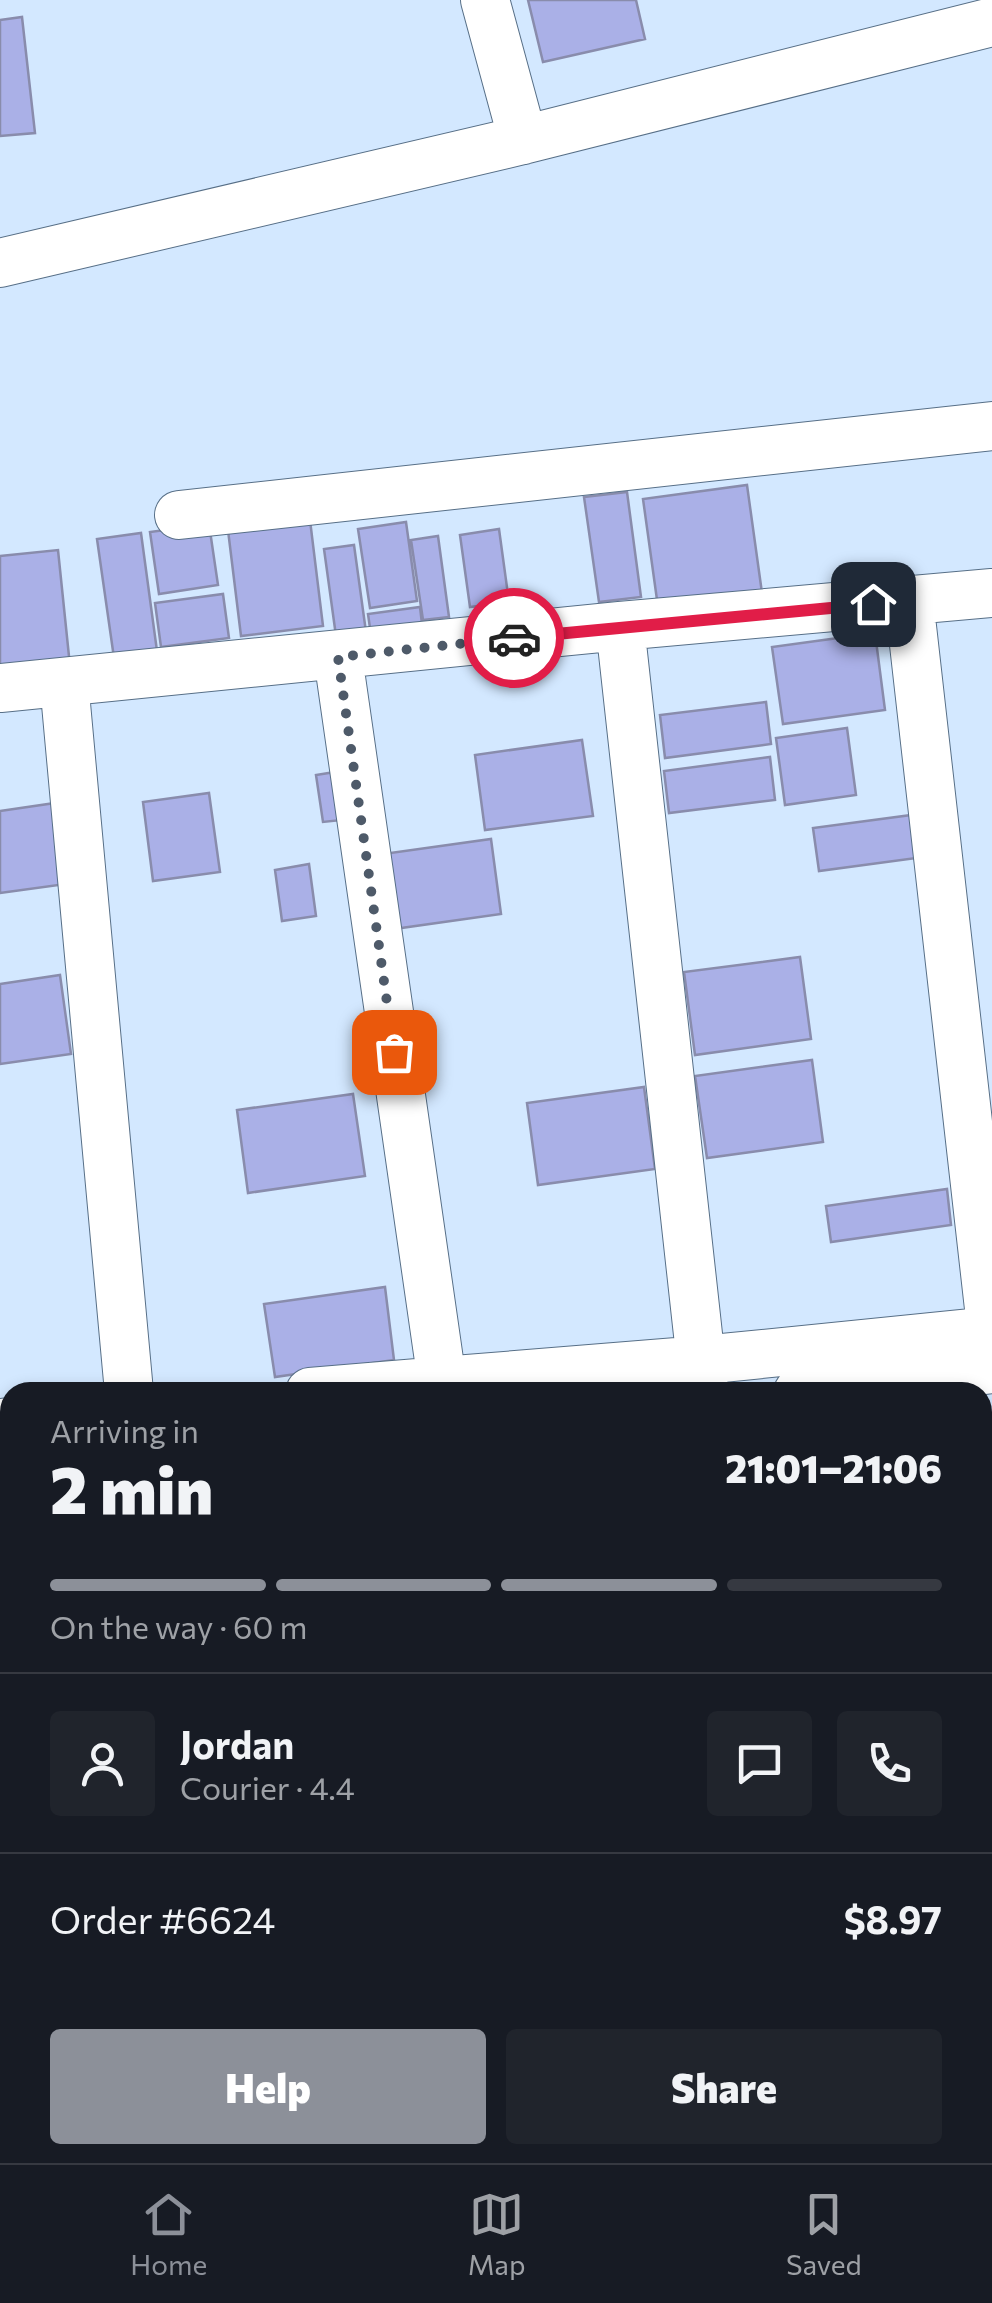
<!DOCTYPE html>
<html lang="en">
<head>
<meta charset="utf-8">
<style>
	body { margin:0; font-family:Commissioner,sans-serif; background:#20242c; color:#f1f3f6; height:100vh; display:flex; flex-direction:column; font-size:38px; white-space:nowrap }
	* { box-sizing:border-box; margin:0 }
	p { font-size:32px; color:#9ea1a6 }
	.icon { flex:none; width:55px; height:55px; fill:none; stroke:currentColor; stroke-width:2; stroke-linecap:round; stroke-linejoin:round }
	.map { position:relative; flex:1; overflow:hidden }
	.panel { position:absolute; left:0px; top:1382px; width:992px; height:782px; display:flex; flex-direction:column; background:#171b24; border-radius:30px 30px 0 0; box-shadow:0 5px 15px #0003 }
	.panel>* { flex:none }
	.pin { position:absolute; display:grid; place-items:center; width:85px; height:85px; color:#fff; margin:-42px; border-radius:20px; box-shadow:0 5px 15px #0006 }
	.courier { position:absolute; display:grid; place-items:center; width:100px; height:100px; margin:-50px; border:8px solid #e11d48; border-radius:50%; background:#fff; color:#222; box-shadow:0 2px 12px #0007 }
	.head em { font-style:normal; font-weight:800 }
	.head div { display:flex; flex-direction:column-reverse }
	.head { display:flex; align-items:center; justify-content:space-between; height:170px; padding:0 50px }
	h1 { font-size:65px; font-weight:800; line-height:75px }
	.bar { display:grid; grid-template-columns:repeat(4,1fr); gap:15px 10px; align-content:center; height:120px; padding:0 50px }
	.bar i { height:12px; border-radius:8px; background:#363941 }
	.bar .selected { background:#8c9099 }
	.bar p { grid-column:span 4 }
	.line { display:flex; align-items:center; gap:25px; padding:0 50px; border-top:2px solid #363941 }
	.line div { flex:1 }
	.round { display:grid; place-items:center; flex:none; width:105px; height:105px; border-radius:10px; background:#20242c }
	.cta { display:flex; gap:20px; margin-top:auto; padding:20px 50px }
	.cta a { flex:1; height:115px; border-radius:10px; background:#8c9099; color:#fff; font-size:40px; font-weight:800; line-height:115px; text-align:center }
	.cta a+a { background:#20242c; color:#f1f3f6 }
	.tabs { display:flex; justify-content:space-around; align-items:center; height:140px; border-top:2px solid #363941; background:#171b24; font-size:28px; color:#9ea1a6 }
	.tabs a { display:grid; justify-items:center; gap:5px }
	.tabs .selected { color:#8c9099 }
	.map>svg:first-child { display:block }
	.building { fill:#aab0e7; stroke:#898cac; stroke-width:2.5 }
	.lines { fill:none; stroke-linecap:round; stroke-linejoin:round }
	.minor-casing { stroke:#576f87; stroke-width:50 }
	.path { stroke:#637181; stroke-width:6; stroke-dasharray:5 5; stroke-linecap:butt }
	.minor { stroke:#fff; stroke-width:48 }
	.done { stroke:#4e5a69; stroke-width:10; stroke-dasharray:0 18 }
	.route { stroke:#e11d48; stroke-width:12 }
</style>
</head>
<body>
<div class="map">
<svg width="992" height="2163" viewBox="0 0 992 2163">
	<rect width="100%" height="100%" fill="#d3e8ff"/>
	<path class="building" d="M528 0H636L645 39 543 62Z
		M22 17 35 133 0 136V20Z
		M747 485 762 593 658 607 643 499Z
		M627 492 641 597 599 602 584 497Z
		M309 512 323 626 241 636 227 522Z
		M406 522 417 601 370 608 358 529Z
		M209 524 218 585 159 594 150 532Z
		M499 529 509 602 470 607 460 535Z
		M141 533 157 651 114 658 97 539Z
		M438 536 449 617 423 620 411 540Z
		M354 545 366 632 336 636 324 549Z
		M58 550 70 666 0 673V556Z
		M223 594 229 638 161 647 155 603Z
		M420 607 424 641 373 649 368 614Z
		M875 633 885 710 783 724 772 647Z
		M766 702 771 744 665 758 660 715Z
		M847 728 856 795 785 805 776 738Z
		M582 740 593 816 485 830 475 755Z
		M770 757 775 800 669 813 664 771Z
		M335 772 342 820 323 822 316 775Z
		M209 793 220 872 153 881 143 802Z
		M55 803 66 884 0 893V811Z
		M919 814 924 857 819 871 813 828Z
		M491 839 501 914 394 929 383 854Z
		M309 864 316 916 282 921 275 870Z
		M800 957 811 1039 695 1055 684 972Z
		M60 975 71 1054 0 1064V984Z
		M812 1060 823 1142 707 1158 695 1076Z
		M644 1087 655 1169 538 1185 527 1103Z
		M353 1094 365 1176 248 1193 237 1110Z
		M947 1189 951 1225 831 1242 826 1206Z
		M385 1287 394 1360 275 1377 264 1304Z
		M992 1687V1806L982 1808V1690Z
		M992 1869V1968L982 1934V1872Z
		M10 1914V1959L0 1961V1916Z
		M10 1998V2041L0 2043V2001Z
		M10 2047V2102L5 2103 0 2079V2050Z
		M982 2068 992 2100V2115L982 2118Z
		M0 2117 10 2133V2155H25L30 2163H0Z
		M992 2131V2163H936L934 2155H982V2134Z
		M167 2155H229L231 2163H130Z
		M321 2155H431L433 2163H323Z"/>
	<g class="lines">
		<defs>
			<path id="minor" d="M485 0 523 140
				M0 263 523 140 992 22
				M179 515 992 426
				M909 600 992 1335
				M620 626 704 1389
				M338 657 442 1381 702 1360 992 1331
				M64 682 129 1392
				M0 688 620 626 992 593
				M310 1392 442 1381
				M798 1392 992 1369
				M0 1423 10 1422
				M6 1478H10
				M0 1660 10 1662
				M0 1988 10 1986
				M307 2155 310 2163
				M792 2155 795 2163"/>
		</defs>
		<use href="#minor" class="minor-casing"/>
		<path class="path" d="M696 2163 720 2155"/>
		<use href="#minor" class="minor"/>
	</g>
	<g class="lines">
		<path class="done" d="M394 1052 338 657 514 638"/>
		<path class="route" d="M514 638 873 604"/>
	</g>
</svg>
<div class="pin" style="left:394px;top:1052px;background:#ea580c"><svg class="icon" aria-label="bag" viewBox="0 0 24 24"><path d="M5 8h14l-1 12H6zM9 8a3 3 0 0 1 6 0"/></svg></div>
<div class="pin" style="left:873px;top:604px;background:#1f2937"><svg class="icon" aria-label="home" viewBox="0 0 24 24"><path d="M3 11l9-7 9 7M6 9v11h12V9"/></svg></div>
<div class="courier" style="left:514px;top:638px"><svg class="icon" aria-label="car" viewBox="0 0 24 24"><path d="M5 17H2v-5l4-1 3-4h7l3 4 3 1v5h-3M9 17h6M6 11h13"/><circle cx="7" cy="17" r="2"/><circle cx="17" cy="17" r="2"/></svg></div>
<section class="panel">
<div class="head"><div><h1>2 min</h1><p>Arriving in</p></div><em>21:01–21:06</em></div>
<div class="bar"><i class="selected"></i><i class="selected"></i><i class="selected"></i><i></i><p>On the way · 60 m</p></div>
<div class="line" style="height:180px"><a class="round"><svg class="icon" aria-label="person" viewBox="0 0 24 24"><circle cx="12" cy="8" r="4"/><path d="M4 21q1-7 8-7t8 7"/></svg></a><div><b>Jordan</b><p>Courier · 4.4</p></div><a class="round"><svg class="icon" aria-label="chat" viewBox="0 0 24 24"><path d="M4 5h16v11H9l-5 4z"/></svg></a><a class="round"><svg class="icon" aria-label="phone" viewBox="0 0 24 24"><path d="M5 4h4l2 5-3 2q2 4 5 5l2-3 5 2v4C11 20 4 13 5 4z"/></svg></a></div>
<div class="line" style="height:130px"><div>Order #6624</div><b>$8.97</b></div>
<div class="cta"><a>Help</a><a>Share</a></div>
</section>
</div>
<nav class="tabs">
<a class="selected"><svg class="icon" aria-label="home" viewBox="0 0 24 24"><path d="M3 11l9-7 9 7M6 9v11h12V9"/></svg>Home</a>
<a><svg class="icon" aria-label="map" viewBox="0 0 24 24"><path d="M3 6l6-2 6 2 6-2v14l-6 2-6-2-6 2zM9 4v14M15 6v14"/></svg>Map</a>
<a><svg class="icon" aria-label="saved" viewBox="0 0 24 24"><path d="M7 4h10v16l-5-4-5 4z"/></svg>Saved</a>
</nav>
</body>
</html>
